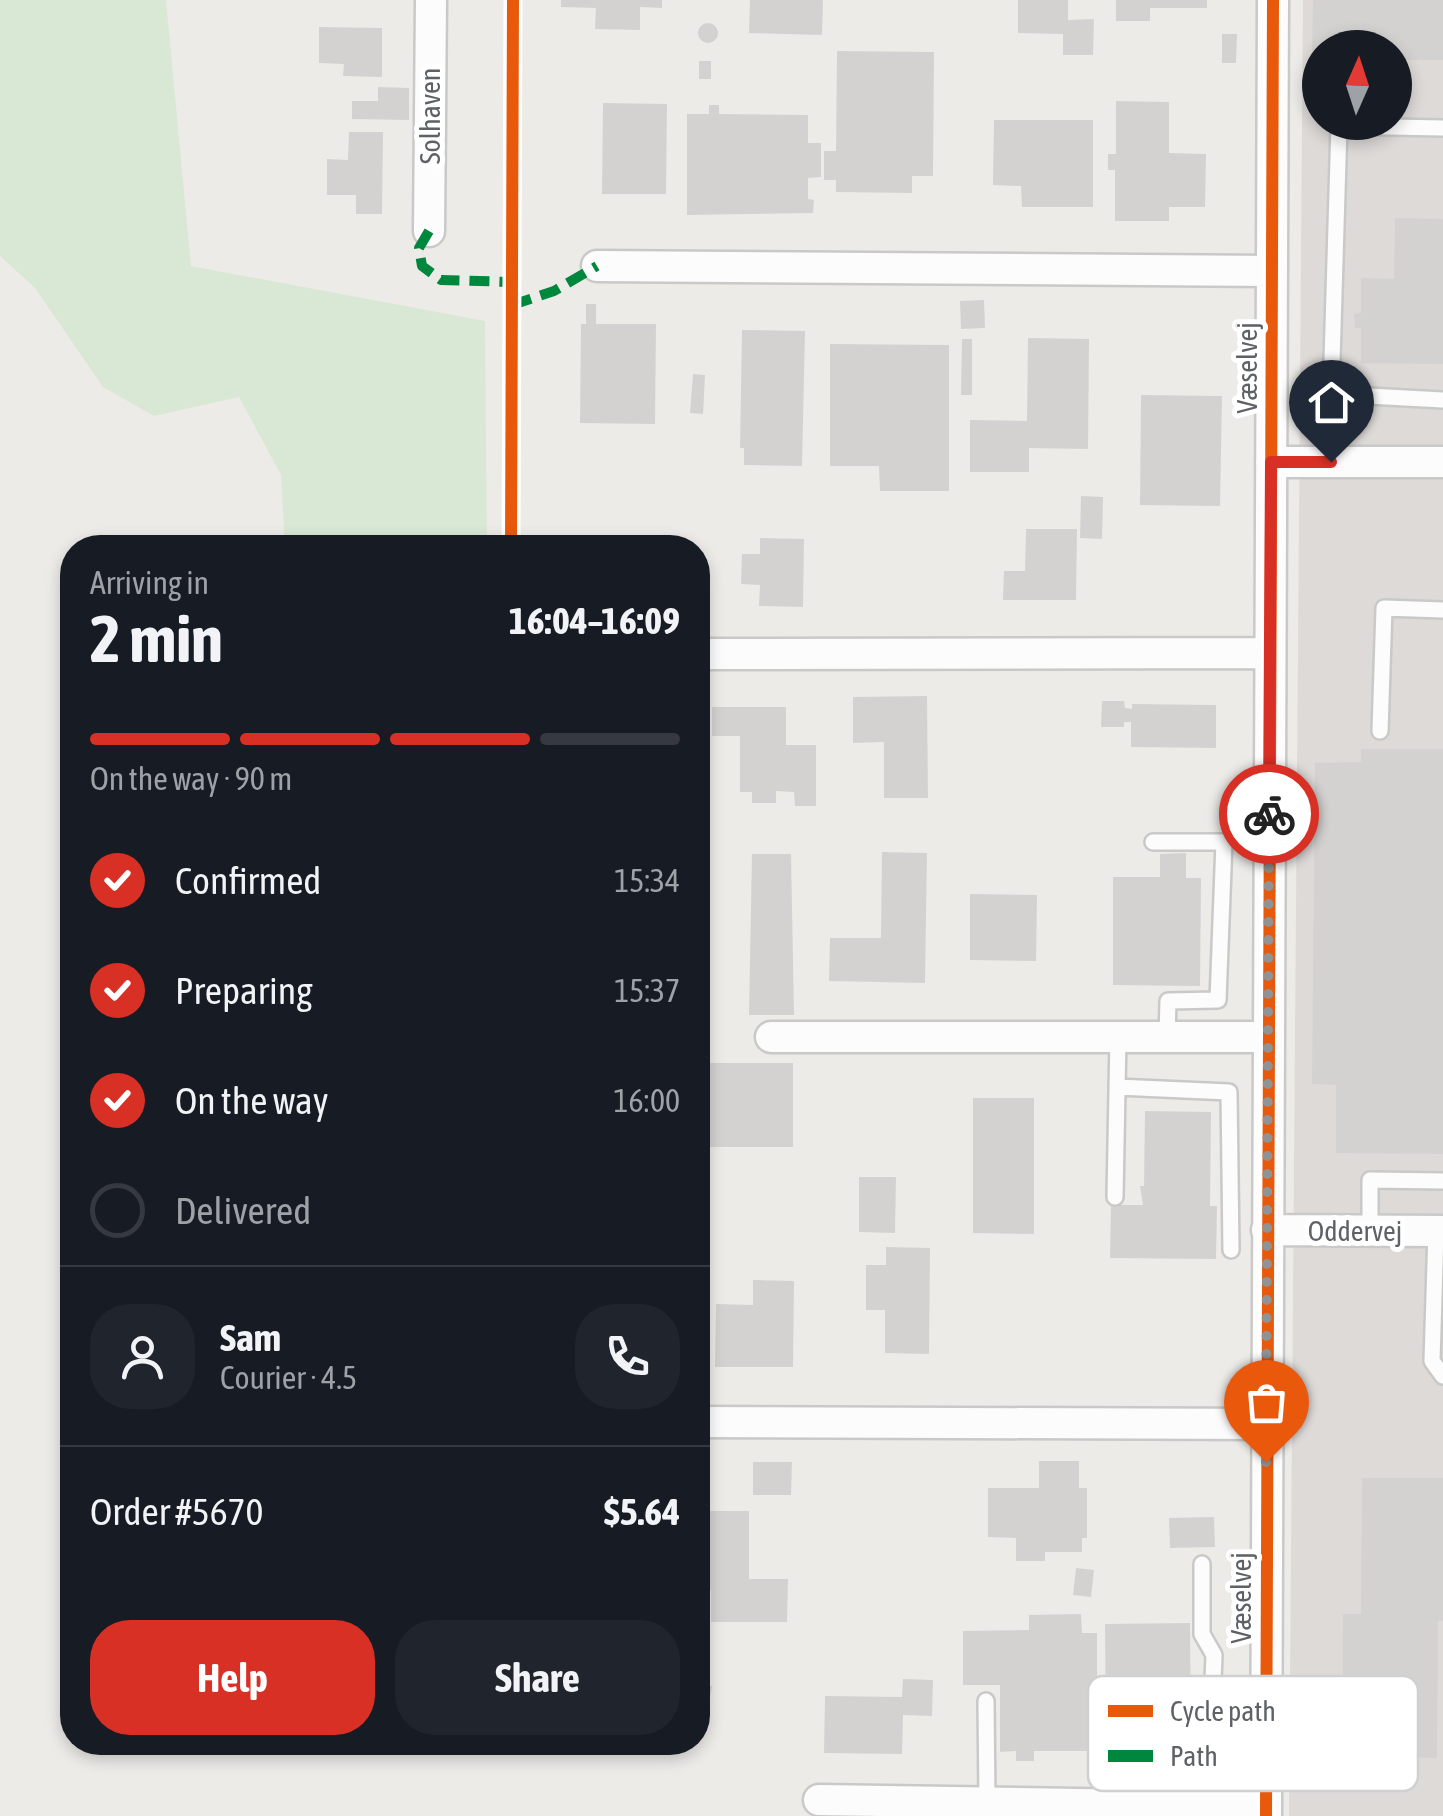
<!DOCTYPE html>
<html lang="en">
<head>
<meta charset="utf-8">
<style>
	body { margin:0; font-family:"Asap Condensed",sans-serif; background:#20242c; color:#f1f3f6; height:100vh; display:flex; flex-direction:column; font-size:38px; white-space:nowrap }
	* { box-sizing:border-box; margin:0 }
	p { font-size:32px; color:#9ea1a6 }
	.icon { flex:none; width:55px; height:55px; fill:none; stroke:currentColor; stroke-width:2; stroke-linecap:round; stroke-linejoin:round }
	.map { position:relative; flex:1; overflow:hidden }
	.panel { position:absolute; left:60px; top:535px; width:650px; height:1220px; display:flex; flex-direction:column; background:#171b24; border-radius:40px; box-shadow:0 5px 15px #0003 }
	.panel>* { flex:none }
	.needle { width:65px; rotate:3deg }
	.controls { position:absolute; left:1302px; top:30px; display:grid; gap:20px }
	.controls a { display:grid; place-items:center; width:110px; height:110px; border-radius:50%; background:#171b24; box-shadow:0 5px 15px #0003; font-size:50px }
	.pin { position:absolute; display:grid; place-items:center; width:85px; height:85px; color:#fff; margin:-102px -42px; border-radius:50% 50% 50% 0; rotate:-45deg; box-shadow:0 0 10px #0007 }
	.pin .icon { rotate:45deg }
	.courier { position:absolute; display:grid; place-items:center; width:100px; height:100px; margin:-50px; border:8px solid #d93025; border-radius:50%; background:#fff; color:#222; box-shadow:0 2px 12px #0007 }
	.head em { font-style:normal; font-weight:700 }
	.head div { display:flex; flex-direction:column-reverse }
	.head { display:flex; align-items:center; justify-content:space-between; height:170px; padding:0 30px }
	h1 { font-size:65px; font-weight:700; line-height:75px }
	.bar { display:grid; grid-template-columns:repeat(4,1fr); gap:15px 10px; align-content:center; height:120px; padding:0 30px }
	.bar i { height:12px; border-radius:8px; background:#363941 }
	.bar .current { background:#d93025 }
	.bar p { grid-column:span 4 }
	.line { display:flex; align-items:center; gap:25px; padding:0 30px; border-top:2px solid #363941 }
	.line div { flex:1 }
	.round { display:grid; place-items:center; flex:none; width:105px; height:105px; border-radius:40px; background:#20242c }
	ol { padding:0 30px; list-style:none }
	li { display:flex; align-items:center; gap:30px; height:110px }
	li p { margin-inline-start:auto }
	li .icon { padding:10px; border-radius:50%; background:#d93025; color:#fff; stroke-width:4 }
	li:last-child { color:#9ea1a6 }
	li i { width:55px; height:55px; border:5px solid #363941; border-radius:50% }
	.action { display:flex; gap:20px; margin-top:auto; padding:20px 30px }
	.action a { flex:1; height:115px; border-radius:40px; background:#d93025; color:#fff; font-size:40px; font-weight:700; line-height:115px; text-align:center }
	.action a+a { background:#20242c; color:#f1f3f6 }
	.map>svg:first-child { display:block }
	.industrial { fill:#dddad8; fill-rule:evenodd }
	.green { fill:#d8e8d4 }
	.building { fill:#d4d2d1 }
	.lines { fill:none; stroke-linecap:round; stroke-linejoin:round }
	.service-casing { stroke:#c9c9c8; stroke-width:20 }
	.minor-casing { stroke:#c9c9c8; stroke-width:35 }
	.service { stroke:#fcfcfc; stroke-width:15 }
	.minor { stroke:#fcfcfc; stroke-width:30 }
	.quiet { stroke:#00873e; stroke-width:10; stroke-dasharray:20 10; stroke-linecap:butt }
	.cycleway-casing { stroke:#fff; stroke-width:19 }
	.cycleway { stroke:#e8590c; stroke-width:12 }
	.done { stroke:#909294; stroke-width:10; stroke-dasharray:0 18 }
	.route { stroke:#d93025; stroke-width:12 }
	.labels { text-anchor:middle; stroke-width:10; stroke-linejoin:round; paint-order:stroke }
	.street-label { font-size:28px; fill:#5e6266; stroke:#fff }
	.key { fill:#fff; stroke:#cfd0d1; stroke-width:2.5 }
	.key-label { font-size:28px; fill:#5e6266 }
</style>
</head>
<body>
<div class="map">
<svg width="1443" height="1816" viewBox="0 0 1443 1816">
	<rect width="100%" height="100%" fill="#edebe8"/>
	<path class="industrial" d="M1303 0H1443V1816H1289ZM1320 48H1395V122H1320Z"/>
	<path class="green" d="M0 0H166L191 266 485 321 487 547H285L281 475 239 397 154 416 103 387 35 288 0 256Z"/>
	<path class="building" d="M561 0H662V8L640 7V30L595 29 596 8 561 7Z
		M750 0H823L822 35 749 33Z
		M1018 0H1068V20L1094 19 1093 55H1063V34L1018 33Z
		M1116 0H1207V8H1150V21H1116Z
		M1313 0H1443V60H1395V48H1320V58H1312Z
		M698 33a10 10 0 1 1 20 0a10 10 0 1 1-20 0Z
		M319 27 382 28V77L343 76 344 64 319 63Z
		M1222 34H1237L1236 63H1222Z
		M837 51 934 52 933 176H912V193L836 192V180H824V151H836Z
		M699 61H711V79H699Z
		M378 87 409 88V120L352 119V101H378Z
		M1116 101 1169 102V153L1206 154 1205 207H1169V221H1115V170H1108V154H1116Z
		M603 103 667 104 666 194H602Z
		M709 105H719V114L808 115V143H821V177L808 178V199L814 200 813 213 687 215V114H709Z
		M994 120H1093V207H1022L1021 186 993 185Z
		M349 132H383L382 214H356V195H327V159L348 160Z
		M1395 218 1443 219V364L1361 363V328H1355L1354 314 1361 313V278L1394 279Z
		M984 300 985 328 961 329 960 301Z
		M586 304H596V324H656L655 424 580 423 581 324H586Z
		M742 330 805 331 802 466 744 465V448H740Z
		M1028 338 1089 339 1088 449 1029 448V472H970V420L1027 421Z
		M962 339H972V395H961Z
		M830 344 949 345V491H880L879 466H830Z
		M693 374 705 375 703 414 690 413Z
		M1141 395 1222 396 1220 506 1140 505Z
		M1081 496 1103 497 1102 539 1080 538Z
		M1026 529H1077L1076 600H1003L1004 571H1025Z
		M760 538 804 539 803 607 759 606 760 585 741 584 742 554H760Z
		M927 696 928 798H884V742L853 743V697Z
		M1102 701H1124L1125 708 1132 709V704L1216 705V748L1131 747V722H1124V727H1101Z
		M712 707H786V745H816V806H795L794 792 776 791V803H752V792H740V736H712Z
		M1361 749H1443V1154L1336 1153V1085L1312 1084 1315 763 1361 762Z
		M882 852 927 853 925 983 829 981 830 938H881Z
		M1186 853V878H1201L1200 986 1113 985V877H1160V854Z
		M752 854H791L794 1015H749Z
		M970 894 1037 895 1036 961 970 960Z
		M698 1063H793V1147H698Z
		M973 1098H1034V1234L973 1233Z
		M1145 1111 1211 1112 1210 1206H1217L1216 1259 1110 1258 1111 1205H1143L1140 1186H1144Z
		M859 1177H896L895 1233 859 1232Z
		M886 1247 930 1248 929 1354 885 1353V1310H866V1265H886Z
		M753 1280 794 1281 793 1367H715L716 1304 753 1305Z
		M1039 1461H1079V1488H1087V1538H1082V1552H1045V1561H1016V1538L988 1537V1488H1039Z
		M753 1462H792L791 1495H753Z
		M1362 1478H1443V1621H1438L1437 1758 1342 1756 1343 1614H1361Z
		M698 1511H749V1579H788L787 1622H711V1590H698Z
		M1214 1517 1215 1547 1170 1548 1169 1518Z
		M1076 1568 1094 1570 1091 1597 1073 1595Z
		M1081 1614 1082 1633H1097V1725H1106L1105 1624 1190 1623 1191 1749 1106 1750V1747H1098V1751H1034V1761H1016V1751L1000 1752V1685H963V1631L1029 1630V1615Z
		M903 1679 933 1680 932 1716 903 1715 902 1754 824 1753 825 1696 902 1697Z
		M698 1684 712 1686 708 1709 698 1707Z"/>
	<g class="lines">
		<defs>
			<path id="service" d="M1443 128 1339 126 1331 394 1443 400
				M1380 731 1384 608 1443 610
				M1153 842H1224L1218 1000 1168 1001 1167 1037
				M1117 1087 1229 1092 1231 1250
				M1115 1197 1118 1036
				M1370 1231V1180L1443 1181
				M1436 1231 1432 1361 1443 1376
				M986 1701 987 1802
				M1149 1805V1759L1210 1758 1214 1655 1202 1634V1564"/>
			<path id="minor" d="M429 231 431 0
				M597 266 1272 271
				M1271 462H1443
				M698 654 1270 653
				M771 1037H1268
				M1267 1230 1443 1231
				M698 1422 1266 1424
				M819 1800 1266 1807
				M1266 1816 1273 0"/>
		</defs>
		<use href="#service" class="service-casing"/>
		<use href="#minor" class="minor-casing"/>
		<use href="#service" class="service"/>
		<use href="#minor" class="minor"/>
		<path class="quiet" d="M429 231 419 248 422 266 441 280 512 282
			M512 305 554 291 597 266"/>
		<defs>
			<path id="cycleway" d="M511 548 513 0
				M1266 1816 1273 0"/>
		</defs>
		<use href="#cycleway" class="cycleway-casing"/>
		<use href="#cycleway" class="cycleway"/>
	</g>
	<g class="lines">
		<path class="done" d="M1266 1462 1269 814"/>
		<path class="route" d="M1269 814 1271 462H1331"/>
	</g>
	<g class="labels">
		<g class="street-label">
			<text transform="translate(430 116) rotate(-90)" y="10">Solhaven</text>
			<text transform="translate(1247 368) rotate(-90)" y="10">Væselvej</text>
			<text x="1355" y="1241">Oddervej</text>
			<text transform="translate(1241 1598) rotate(-90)" y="10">Væselvej</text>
		</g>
	</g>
	<rect x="1088" y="1676" width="330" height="115" rx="15" class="key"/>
	<rect x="1108" y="1705" width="45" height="12" fill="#e8590c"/>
	<rect x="1108" y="1750" width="45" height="12" fill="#00873e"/>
	<g class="key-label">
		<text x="1170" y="1721">Cycle path</text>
		<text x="1170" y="1766">Path</text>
	</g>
</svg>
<div class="controls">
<a><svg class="needle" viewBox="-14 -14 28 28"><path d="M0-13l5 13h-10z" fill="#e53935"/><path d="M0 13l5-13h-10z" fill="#9ea1a6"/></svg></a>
</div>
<div class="pin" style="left:1266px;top:1462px;background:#ea580c"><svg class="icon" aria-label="bag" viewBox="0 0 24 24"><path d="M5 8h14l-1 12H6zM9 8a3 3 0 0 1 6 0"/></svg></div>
<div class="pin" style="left:1331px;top:462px;background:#1f2937"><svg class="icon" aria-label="home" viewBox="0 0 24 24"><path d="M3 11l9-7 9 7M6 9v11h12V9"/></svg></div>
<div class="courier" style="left:1269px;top:814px"><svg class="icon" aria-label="bike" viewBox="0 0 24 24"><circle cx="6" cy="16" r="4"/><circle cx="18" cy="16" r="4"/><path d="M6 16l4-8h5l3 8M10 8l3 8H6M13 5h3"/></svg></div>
<section class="panel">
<div class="head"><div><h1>2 min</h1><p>Arriving in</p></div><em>16:04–16:09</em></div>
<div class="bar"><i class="current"></i><i class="current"></i><i class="current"></i><i></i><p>On the way · 90 m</p></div>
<ol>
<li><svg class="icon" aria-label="check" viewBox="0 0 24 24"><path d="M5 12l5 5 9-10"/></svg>Confirmed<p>15:34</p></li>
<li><svg class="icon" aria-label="check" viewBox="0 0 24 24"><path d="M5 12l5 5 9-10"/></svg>Preparing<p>15:37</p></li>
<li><svg class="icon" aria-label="check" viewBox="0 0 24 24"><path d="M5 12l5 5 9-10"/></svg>On the way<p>16:00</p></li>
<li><i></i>Delivered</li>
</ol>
<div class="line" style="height:180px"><a class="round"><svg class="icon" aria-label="person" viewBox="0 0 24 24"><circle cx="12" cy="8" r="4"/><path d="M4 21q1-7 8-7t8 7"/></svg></a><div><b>Sam</b><p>Courier · 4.5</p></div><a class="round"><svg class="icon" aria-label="phone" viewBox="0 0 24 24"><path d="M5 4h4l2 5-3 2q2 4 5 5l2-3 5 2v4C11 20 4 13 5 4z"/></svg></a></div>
<div class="line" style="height:130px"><div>Order #5670</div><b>$5.64</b></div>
<div class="action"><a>Help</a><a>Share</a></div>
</section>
</div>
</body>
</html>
